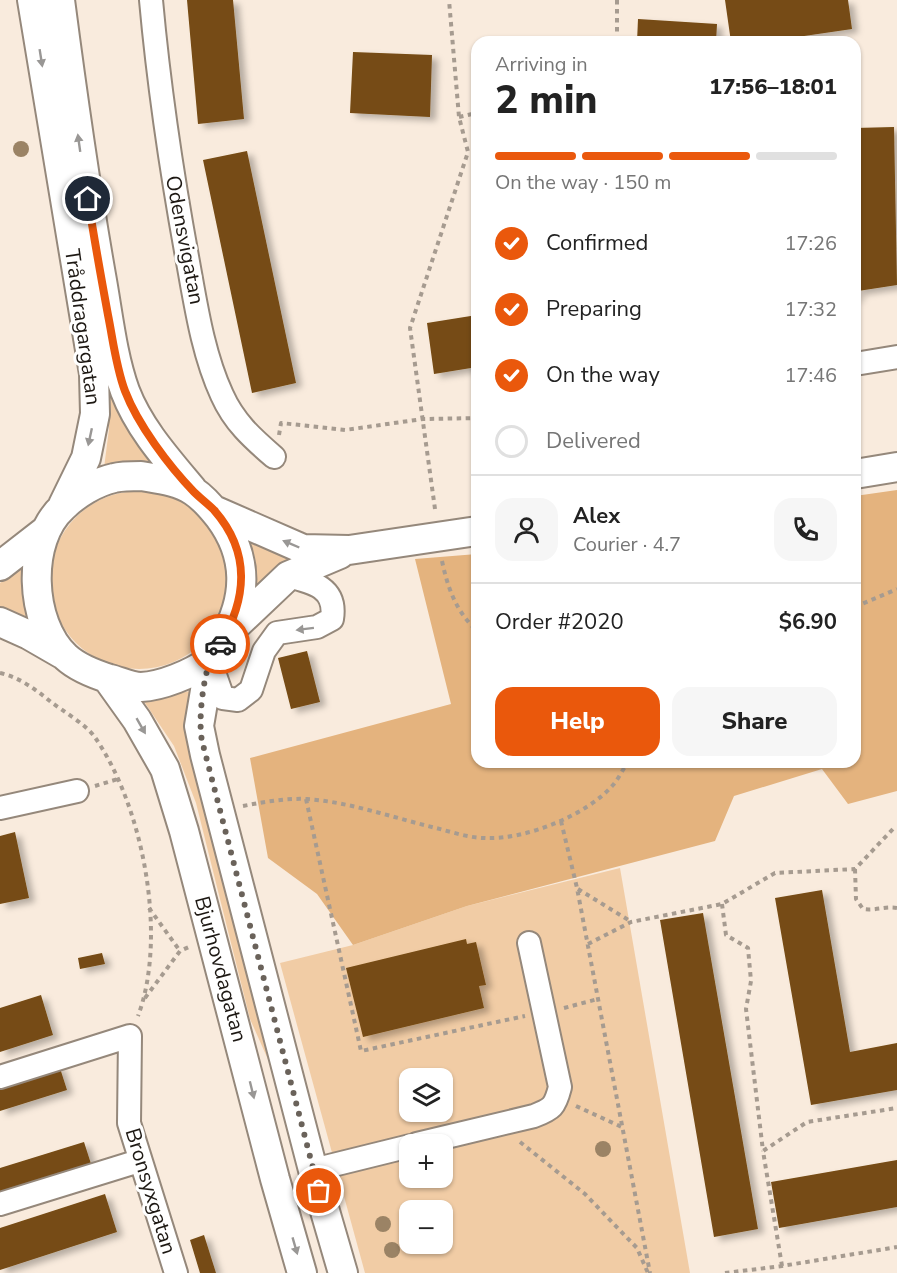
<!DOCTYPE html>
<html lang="en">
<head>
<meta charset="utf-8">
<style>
	body { margin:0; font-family:"Nunito Sans",sans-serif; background:#f6f6f6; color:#222; height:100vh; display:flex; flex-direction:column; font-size:22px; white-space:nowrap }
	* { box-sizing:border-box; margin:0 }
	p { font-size:20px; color:#767676 }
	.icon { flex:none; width:33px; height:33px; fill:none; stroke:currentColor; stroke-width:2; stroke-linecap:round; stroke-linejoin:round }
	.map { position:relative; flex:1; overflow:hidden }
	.drawer { position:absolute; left:471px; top:36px; width:390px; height:732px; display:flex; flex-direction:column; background:#fff; border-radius:18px; box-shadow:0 2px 4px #0004 }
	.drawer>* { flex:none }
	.buttons { position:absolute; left:399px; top:1068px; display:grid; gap:12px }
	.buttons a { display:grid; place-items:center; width:54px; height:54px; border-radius:12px; background:#fff; box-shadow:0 2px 4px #0004; font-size:30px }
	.pin { position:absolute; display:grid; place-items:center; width:51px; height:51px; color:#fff; margin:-26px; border:3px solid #fff; border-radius:50%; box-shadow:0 2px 6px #0007 }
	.courier { position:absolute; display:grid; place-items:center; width:60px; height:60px; margin:-30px; border:4px solid #ea580c; border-radius:50%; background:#fff; color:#222; box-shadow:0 2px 8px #0007 }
	.head em { font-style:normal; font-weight:800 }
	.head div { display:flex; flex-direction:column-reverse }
	.head { display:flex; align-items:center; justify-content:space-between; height:102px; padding:0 24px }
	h1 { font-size:39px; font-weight:800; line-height:45px }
	.bar { display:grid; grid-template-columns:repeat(4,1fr); gap:9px 6px; align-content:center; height:72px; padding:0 24px }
	.bar i { height:8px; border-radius:4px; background:#e0e0e0 }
	.bar .current { background:#ea580c }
	.bar p { grid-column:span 4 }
	.line { display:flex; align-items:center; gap:15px; padding:0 24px; border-top:2px solid #e0e0e0 }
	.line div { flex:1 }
	.round { display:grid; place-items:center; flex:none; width:63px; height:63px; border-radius:18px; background:#f6f6f6 }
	ol { padding:0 24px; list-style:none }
	li { display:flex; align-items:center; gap:18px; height:66px }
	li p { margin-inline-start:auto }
	li .icon { padding:6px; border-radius:50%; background:#ea580c; color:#fff; stroke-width:4 }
	li:last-child { color:#767676 }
	li i { width:33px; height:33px; border:3px solid #e0e0e0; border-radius:50% }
	.primary-button { display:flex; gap:12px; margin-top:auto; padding:12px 24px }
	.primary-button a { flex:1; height:69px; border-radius:18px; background:#ea580c; color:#fff; font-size:24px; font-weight:800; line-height:69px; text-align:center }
	.primary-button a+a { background:#f6f6f6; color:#222 }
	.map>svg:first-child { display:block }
	.green { fill:#f1cca5; fill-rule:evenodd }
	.forest { fill:#e4b37e }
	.building { fill:#764b13; filter:url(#shadow) }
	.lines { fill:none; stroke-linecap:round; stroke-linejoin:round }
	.minor-casing { stroke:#95887b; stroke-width:26 }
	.major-casing { stroke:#95887b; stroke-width:32 }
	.path { stroke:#a69b90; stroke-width:4; stroke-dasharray:4.5 4.5; stroke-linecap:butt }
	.minor { stroke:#fff; stroke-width:22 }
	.major { stroke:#fff; stroke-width:28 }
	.tree { fill:#9b8365 }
	.oneway { fill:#999795 }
	.done { stroke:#6a625a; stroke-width:6; stroke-dasharray:0 10.8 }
	.route { stroke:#ea580c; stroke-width:8 }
	.labels { text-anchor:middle; stroke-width:6; stroke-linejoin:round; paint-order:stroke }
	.street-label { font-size:21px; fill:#1d1813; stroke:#fff }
</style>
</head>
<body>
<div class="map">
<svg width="897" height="1273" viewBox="0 0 897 1273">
	<defs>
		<filter id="shadow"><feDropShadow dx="6" dy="4" stdDeviation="3" flood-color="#0004"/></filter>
	</defs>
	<rect width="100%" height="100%" fill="#f9ebdd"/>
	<path class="green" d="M105 370 127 425 149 461 104 468 109 429Z
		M50 580a89 89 0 1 1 178 0a89 89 0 1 1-178 0Z
		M248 539 293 562 254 590Z
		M24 565 31 622 0 610V583Z
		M190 691 189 722 278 1082 250 1019 196 803 174 746 143 700Z
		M620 868 690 1273H365L280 963 353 945 467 906ZM410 1078H442V1112H410ZM410 1144H442V1178H410ZM410 1210H442V1244H410Z"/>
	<path class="forest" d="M897 490V791L848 804 822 769 734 796 715 841 467 906 353 945 317 894 268 858 250 758 451 704 415 559 477 554V762H855V496Z"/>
	<path class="building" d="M187 0H233L244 119 198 124Z
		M725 0H848L852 29 763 42H731Z
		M638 19 717 24 716 42H637Z
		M353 52 432 55 430 117 350 113Z
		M894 127 897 285 858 291V298L855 299V128Z
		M247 151 296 383 252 393 203 160Z
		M477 315V367L434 374 427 323Z
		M307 651 320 702 291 709 278 658Z
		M15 832 29 898 0 904V836Z
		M822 890 850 1052 897 1043V1090L811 1105 775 898Z
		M703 913 758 1229 714 1237 660 920Z
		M466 939 467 944 476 942 486 985 479 986 484 1008 363 1037 346 968Z
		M102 953 105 964 80 969 78 958Z
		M41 995 53 1035 0 1052V1008Z
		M59 1065 67 1090 0 1111V1084Z
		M84 1142 92 1167 0 1197V1168Z
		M897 1160V1207L779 1228 771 1182Z
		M105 1194 117 1232 0 1270V1228Z
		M204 1235 216 1273H200L190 1240Z"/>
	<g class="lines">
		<defs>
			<path id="minor" d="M151 0C159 88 172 175 188 262 196 306 203 354 222 395 234 422 252 438 274 457
				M855 364 897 357
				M210 661 223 698 238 700 251 690 264 651 277 633 317 627 332 619C337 588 313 582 288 576
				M0 808 77 791
				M0 1077 130 1036 129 1123 176 1273
				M417 1144 534 1116C552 1109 555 1107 560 1087L529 943
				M313 1170 410 1146
				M0 1204 139 1161"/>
			<path id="major" d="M32 0 94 374 95 414 86 458 63 505
				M60 0C72 92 85 184 101 275 108 313 112 355 125 391 139 428 167 459 192 489
				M855 474 897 467
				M141 476C158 479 178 481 193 491 202 497 212 508 219 517 248 556 248 597 223 640 219 646 215 658 208 662 191 674 162 686 141 687 131 687 119 681 110 679 94 674 78 668 66 657 29 623 26 540 63 507 76 494 96 482 114 478 122 476 132 476 141 476Z
				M216 511 303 549 349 550 477 531
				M0 566 45 531
				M0 622 29 635 62 654
				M232 629 288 576 340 554
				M210 661 199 726 205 755 313 1170 343 1273
				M107 678 137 720 165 769 184 831 275 1179 302 1273"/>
		</defs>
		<use href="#minor" class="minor-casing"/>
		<use href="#major" class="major-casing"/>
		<path class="path" d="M617 0V42
			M459 117 477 113
			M279 435 281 423 345 430 423 419 477 418
			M435 509 410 328 468 152 459 117 449 0
			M442 561C448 589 456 611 477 631
			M855 607 897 589
			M0 673C19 677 35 689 51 702 63 711 85 724 94 736 143 805 168 936 138 1016
			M95 786 118 779
			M306 799 361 1051 525 1016
			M243 806C264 802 285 798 307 799 350 802 394 818 436 828 452 832 469 838 485 838 526 840 587 815 613 785 619 778 623 769 628 762
			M561 821 577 888 650 1273
			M855 869 856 899 863 909C875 911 885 906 897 908
			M578 889 630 921
			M722 904 726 935 748 948 751 981 746 1009 763 1151
			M149 908 180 951
			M588 944 631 922 722 904 775 873 855 869 893 829H897
			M145 998 180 951 191 946
			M564 1008 598 999
			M576 1106 624 1128
			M520 1142 585 1194 637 1248 648 1273
			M782 1266 763 1151 807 1122 897 1108
			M725 1273 782 1266 897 1247"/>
		<use href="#minor" class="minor"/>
		<use href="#major" class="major"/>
	</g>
	<g class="tree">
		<circle cx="21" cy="149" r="8"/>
		<circle cx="603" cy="1149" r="8"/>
		<circle cx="383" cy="1224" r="8"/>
		<circle cx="392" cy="1250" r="8"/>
	</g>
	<defs><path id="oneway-solid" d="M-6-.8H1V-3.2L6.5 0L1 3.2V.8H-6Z" transform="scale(1.5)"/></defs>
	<g class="oneway">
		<use href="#oneway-solid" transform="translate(41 58) rotate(81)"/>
		<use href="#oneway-solid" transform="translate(79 143) rotate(-98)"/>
		<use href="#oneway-solid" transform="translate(90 437) rotate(102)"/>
		<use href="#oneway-solid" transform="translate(291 544) rotate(-157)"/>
		<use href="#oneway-solid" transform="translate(305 629) rotate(173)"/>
		<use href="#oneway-solid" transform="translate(141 726) rotate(60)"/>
		<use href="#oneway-solid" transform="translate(252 1090) rotate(76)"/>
		<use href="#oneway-solid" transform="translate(295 1246) rotate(74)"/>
	</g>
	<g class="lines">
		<path class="done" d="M220 644C217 650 213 655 210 661 203 680 198 720 202 741L319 1191"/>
		<path class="route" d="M88 199C94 238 101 277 108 315 113 340 116 367 125 391 138 425 169 466 194 492 200 498 208 504 214 510 251 552 247 599 220 644"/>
	</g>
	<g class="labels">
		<g class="street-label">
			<text transform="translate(185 240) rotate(79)" y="7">Odensvigatan</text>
			<text transform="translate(83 327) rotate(82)" y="7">Tråddragargatan</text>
			<text transform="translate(221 969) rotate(75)" y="7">Bjurhovdagatan</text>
			<text transform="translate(151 1191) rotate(73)" y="7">Bronsyxgatan</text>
		</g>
	</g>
</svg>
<div class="buttons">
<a><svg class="icon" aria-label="layers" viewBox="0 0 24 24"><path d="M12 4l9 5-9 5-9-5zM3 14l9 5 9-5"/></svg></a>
<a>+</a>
<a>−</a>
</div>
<div class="pin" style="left:319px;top:1191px;background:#ea580c"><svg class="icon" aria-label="bag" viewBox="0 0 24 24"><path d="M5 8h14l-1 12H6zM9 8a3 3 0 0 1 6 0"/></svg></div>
<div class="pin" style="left:88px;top:199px;background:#1f2937"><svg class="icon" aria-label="home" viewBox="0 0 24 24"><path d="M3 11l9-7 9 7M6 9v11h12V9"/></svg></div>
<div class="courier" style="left:220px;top:644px"><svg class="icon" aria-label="car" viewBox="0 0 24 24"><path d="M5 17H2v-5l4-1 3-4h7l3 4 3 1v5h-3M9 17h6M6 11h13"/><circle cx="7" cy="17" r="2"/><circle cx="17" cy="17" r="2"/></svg></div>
<section class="drawer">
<div class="head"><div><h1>2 min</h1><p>Arriving in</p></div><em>17:56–18:01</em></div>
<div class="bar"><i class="current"></i><i class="current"></i><i class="current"></i><i></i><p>On the way · 150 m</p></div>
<ol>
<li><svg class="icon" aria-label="check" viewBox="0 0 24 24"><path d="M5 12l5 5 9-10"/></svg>Confirmed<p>17:26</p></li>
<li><svg class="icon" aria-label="check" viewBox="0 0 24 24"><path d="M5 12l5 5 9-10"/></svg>Preparing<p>17:32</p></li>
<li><svg class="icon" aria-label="check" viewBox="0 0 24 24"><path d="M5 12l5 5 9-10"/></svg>On the way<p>17:46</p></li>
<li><i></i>Delivered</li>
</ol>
<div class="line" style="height:108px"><a class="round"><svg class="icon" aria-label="person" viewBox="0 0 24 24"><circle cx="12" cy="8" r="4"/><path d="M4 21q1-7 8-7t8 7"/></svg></a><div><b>Alex</b><p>Courier · 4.7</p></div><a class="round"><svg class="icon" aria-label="phone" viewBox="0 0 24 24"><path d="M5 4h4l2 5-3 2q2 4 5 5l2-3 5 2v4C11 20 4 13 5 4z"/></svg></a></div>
<div class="line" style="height:78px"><div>Order #2020</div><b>$6.90</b></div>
<div class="primary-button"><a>Help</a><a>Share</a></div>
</section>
</div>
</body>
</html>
